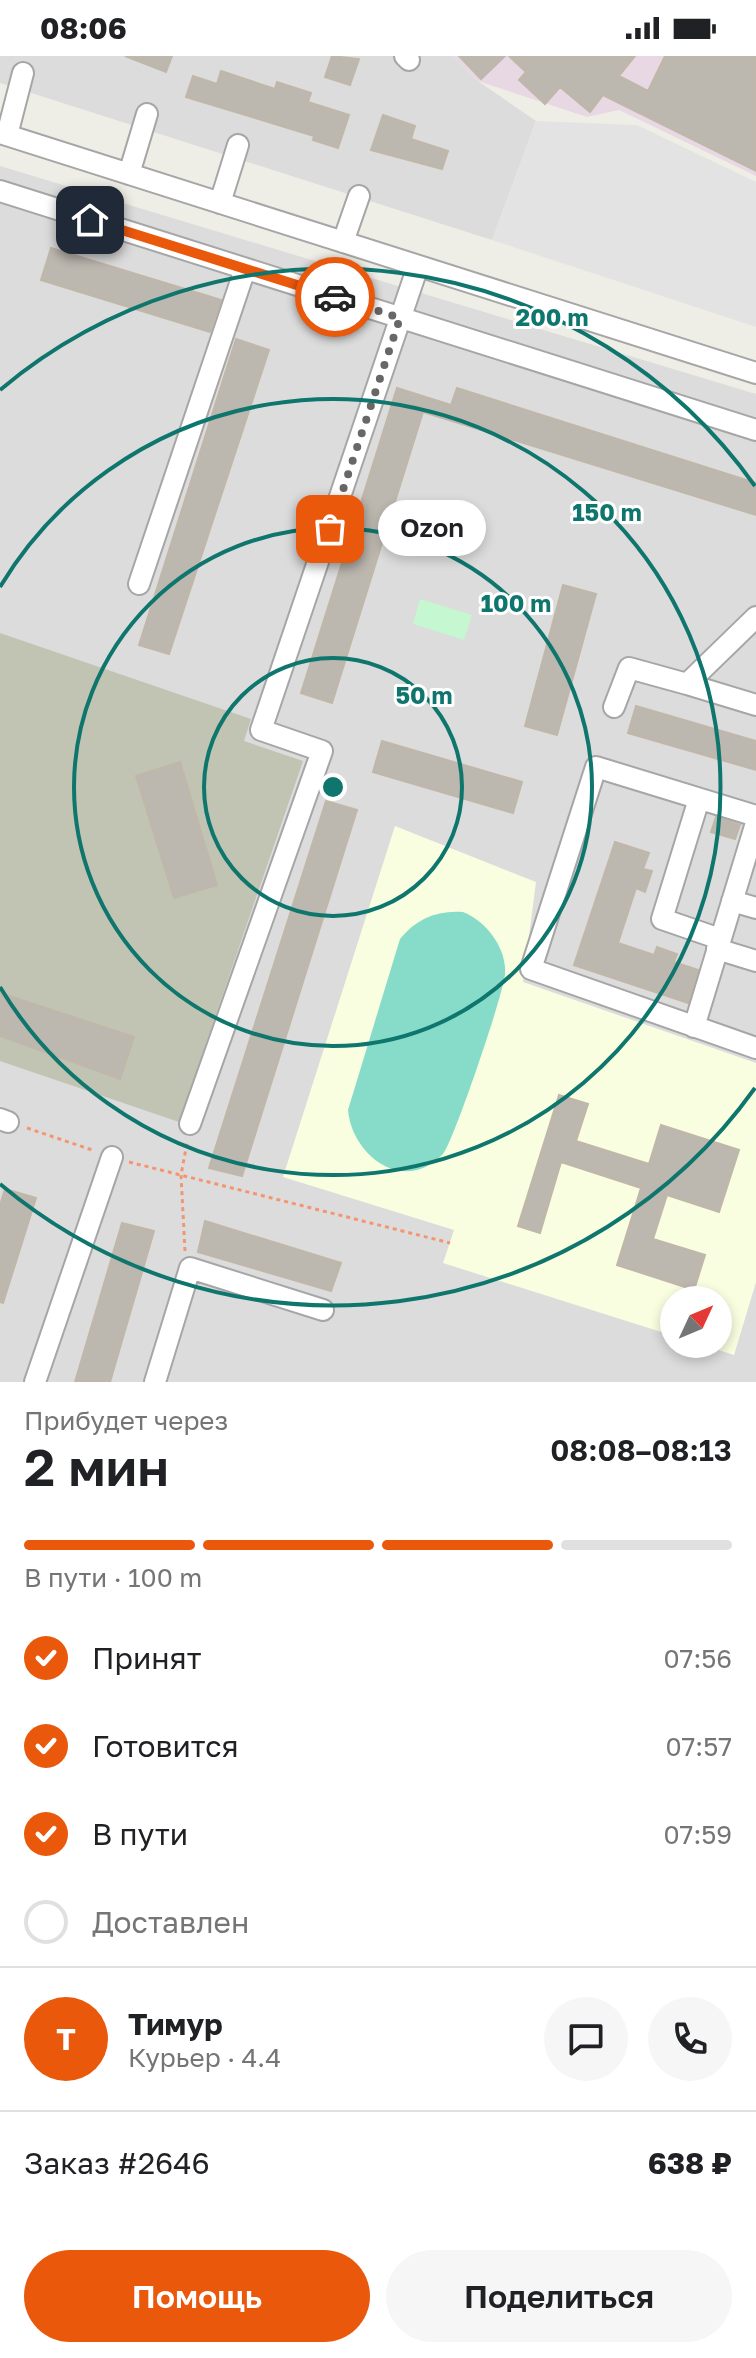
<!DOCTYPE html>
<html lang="ru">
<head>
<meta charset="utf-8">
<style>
	body { margin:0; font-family:"Golos Text",sans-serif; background:#f6f6f6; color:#202124; height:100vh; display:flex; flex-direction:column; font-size:30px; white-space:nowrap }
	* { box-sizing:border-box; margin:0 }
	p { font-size:26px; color:#757577 }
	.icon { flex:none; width:44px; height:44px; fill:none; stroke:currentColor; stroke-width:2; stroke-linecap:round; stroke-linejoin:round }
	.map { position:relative; height:1326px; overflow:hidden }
	.drawer { display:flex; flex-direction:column; background:#fff; flex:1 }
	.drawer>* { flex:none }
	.needle { width:52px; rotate:46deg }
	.fabs { position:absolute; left:660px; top:1230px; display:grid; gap:16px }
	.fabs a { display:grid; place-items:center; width:72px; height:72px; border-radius:50%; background:#fff; box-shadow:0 4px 12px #0003; font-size:40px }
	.pin { position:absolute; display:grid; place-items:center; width:68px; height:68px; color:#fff; margin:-34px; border-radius:16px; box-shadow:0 4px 12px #0006 }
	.courier { position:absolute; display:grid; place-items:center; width:80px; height:80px; margin:-40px; border:6px solid #ea580c; border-radius:50%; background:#fff; color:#222; box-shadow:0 2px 10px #0007 }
	.bubble { position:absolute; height:56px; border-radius:28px; background:#fff; box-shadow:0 4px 12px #0003; font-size:26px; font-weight:600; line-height:56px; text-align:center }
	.summary em { font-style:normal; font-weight:600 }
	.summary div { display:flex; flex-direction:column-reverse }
	.summary { display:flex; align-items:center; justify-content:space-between; height:136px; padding:0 24px }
	h1 { font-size:52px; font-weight:600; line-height:60px }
	.bar { display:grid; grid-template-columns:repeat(4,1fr); gap:12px 8px; align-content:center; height:96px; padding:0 24px }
	.bar i { height:10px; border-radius:6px; background:#e0e0e0 }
	.bar .selected { background:#ea580c }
	.bar p { grid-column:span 4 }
	.line { display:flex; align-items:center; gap:20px; padding:0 24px; border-top:2px solid #e0e0e0 }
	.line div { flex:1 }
	.round { display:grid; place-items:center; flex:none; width:84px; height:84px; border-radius:42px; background:#f6f6f6 }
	ol { padding:0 24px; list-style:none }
	li { display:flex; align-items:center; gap:24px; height:88px }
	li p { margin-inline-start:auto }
	li .icon { padding:8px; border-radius:50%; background:#ea580c; color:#fff; stroke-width:4 }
	li:last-child { color:#757577 }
	li i { width:44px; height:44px; border:4px solid #e0e0e0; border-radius:50% }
	.primary-button { display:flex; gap:16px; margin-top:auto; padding:16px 24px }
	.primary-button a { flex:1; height:92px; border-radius:48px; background:#ea580c; color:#fff; font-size:32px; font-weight:600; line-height:92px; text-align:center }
	.primary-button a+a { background:#f6f6f6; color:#202124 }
	.status { display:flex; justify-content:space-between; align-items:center; height:56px; padding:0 40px; background:#fff; direction:ltr }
	.status svg { height:22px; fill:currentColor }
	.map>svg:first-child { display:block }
	.residential { fill:#dddcdc; fill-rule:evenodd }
	.industrial { fill:#e8d8e3 }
	.education { fill:#f9fee1 }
	.construction { fill:#c1c4b2 }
	.park { fill:#c5f7d1 }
	.pitch { fill:#87dbc9 }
	.parking { fill:#e3e3e3 }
	.building { fill:#bcb7af; stroke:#c1b7a9; stroke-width:2 }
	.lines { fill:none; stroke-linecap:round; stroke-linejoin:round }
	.minor-casing { stroke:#a6a6a6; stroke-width:24 }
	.path { stroke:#f49572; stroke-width:3; stroke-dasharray:4 4; stroke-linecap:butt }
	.minor { stroke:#fff; stroke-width:20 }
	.done { stroke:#686765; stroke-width:8; stroke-dasharray:0 14.4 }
	.route { stroke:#ea580c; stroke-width:10 }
	.ring { fill:none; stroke:#0f766e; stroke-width:4 }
	.centre { fill:#0f766e; stroke:#fff; stroke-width:4 }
	.ring-label { font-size:24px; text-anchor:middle; font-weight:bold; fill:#0f766e; stroke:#fff; stroke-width:6; stroke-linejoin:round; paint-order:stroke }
</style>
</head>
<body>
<div class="status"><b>08:06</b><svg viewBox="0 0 49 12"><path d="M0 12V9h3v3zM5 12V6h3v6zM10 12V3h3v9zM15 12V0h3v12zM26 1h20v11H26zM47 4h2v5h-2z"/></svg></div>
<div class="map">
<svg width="756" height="1326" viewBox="0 0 756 1326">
	<rect width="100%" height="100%" fill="#efeee6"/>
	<path class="residential" d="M0 0H452L478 25 536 65 492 184 0 27Z
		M0 110 756 338V1326H0ZM674 1244H718V1288H674Z"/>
	<path class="industrial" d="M452 0H756V120L619 54 587 61 478 25Z"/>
	<path class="education" d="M395 770 536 826 523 926 756 1007V1226L734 1299 700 1288H718V1244H674V1280L443 1207 454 1174 283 1121Z"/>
	<path class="construction" d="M0 577 251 663 244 685 303 705 179 1066 0 1005Z"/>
	<path class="park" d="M420 543 472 559 464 584 413 568Z"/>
	<path class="pitch" d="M463 856C486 865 507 892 505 918 504 937 453 1087 443 1098 404 1139 352 1100 348 1054L400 883C416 863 437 854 463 856Z"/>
	<path class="parking" d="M536 65 637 69 756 126V271L492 184Z"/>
	<path class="building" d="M125 0H172L166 16Z
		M332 0 359 3 350 29 325 21Z
		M459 0H505L481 23Z
		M509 0H635L619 20 648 35 665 0H756V115L603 39 590 56 560 31 545 48 519 24 526 16Z
		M221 15 275 33 277 26 311 37 308 46 349 59 338 92 313 84 314 80 186 41 193 20 217 28Z
		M383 59 415 70 411 83 448 95 442 113 371 94Z
		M51 192 221 244 210 276 41 224Z
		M236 283 269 294 169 598 139 589Z
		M397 332 451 349 457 332 756 427V459L423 356 332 647 301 637Z
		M563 529 596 538 557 679 525 670Z
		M636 650 756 685V714L628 677Z
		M382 685 522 726 513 757 373 716Z
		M180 706 217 829 174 842 136 720Z
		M326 745 357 754 242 1120 209 1112Z
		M716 761 740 769 735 783 711 776Z
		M615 786 649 797 643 813 652 815 645 836 636 832 618 887 654 899 657 891 677 898 674 906 698 914 688 947 574 909Z
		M0 937 134 981 120 1023 0 980Z
		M559 1039 588 1048 576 1085 649 1108 661 1069 739 1094 719 1156 667 1139 653 1183 705 1199 694 1234 617 1209 641 1132 561 1106 540 1177 518 1170Z
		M5 1133 36 1142 3 1247 0 1246V1149Z
		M205 1165 341 1207 331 1235 198 1196Z
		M122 1167 154 1175 110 1326H75Z"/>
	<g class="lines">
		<defs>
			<path id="minor" d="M405 0 409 4
				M0 77 756 317
				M7 79 23 17
				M129 118 147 58
				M0 135 756 374
				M220 147 238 89
				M343 186 359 140
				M139 528 245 213
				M756 561 687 628 756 649
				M614 651 629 612 687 628
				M699 743 662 863 720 883
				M756 760 596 711 531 913 756 992
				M732 845 756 852
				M717 893 756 905
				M694 971 756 767
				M0 1063 8 1066
				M190 1068 322 695 261 674 418 210
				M35 1326 112 1101
				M155 1326 190 1212 323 1254"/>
		</defs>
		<use href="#minor" class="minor-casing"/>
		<path class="path" d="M27 1072 95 1095
			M129 1106 450 1187
			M185 1195 181 1119 187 1087"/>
		<use href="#minor" class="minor"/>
	</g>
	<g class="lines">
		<path class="done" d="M330 473 400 262 335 241"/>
		<path class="route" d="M90 164 335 241"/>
	</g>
	<g class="ring">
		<circle cx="333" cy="731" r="129"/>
		<circle cx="333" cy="731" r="259"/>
		<path d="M0 531A388 388 0 1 1 0 931"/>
		<path d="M755 1032A518 518 0 0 1 0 1128M0 334A518 518 0 0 1 755 430"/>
	</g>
	<circle cx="333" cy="731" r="12" class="centre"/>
	<g class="ring-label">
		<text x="552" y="270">200 m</text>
		<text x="607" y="465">150 m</text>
		<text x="516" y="556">100 m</text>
		<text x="424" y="648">50 m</text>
	</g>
</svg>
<div class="fabs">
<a><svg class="needle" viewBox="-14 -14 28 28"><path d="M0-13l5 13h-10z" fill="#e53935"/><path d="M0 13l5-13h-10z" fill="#757577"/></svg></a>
</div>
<div class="pin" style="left:330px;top:473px;background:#ea580c"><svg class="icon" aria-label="bag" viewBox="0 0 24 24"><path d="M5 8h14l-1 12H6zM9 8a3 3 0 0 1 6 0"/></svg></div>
<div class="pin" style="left:90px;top:164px;background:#1f2937"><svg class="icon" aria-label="home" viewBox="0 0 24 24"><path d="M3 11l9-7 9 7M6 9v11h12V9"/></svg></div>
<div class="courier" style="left:335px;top:241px"><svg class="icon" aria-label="car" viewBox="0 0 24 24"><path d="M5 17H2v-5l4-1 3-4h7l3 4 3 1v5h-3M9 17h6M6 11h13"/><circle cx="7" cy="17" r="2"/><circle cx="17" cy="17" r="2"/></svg></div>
<div class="bubble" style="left:378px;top:444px;width:108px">Ozon</div>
</div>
<section class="drawer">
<div class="summary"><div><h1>2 мин</h1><p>Прибудет через</p></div><em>08:08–08:13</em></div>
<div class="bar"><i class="selected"></i><i class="selected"></i><i class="selected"></i><i></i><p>В пути · 100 m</p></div>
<ol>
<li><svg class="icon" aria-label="check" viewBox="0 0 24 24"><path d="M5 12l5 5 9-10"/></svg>Принят<p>07:56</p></li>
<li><svg class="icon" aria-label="check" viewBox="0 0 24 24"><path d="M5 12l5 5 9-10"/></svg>Готовится<p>07:57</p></li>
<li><svg class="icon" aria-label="check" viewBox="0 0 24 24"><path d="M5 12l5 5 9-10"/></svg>В пути<p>07:59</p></li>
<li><i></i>Доставлен</li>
</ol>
<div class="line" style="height:144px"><b class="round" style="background:#ea580c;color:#fff">Т</b><div><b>Тимур</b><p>Курьер · 4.4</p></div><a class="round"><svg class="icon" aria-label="chat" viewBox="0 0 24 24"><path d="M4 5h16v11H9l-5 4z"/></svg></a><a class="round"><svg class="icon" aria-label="phone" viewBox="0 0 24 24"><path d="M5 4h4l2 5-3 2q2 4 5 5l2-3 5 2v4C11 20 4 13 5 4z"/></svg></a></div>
<div class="line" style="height:104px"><div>Заказ #2646</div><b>638 ₽</b></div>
<div class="primary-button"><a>Помощь</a><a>Поделиться</a></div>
</section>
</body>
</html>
